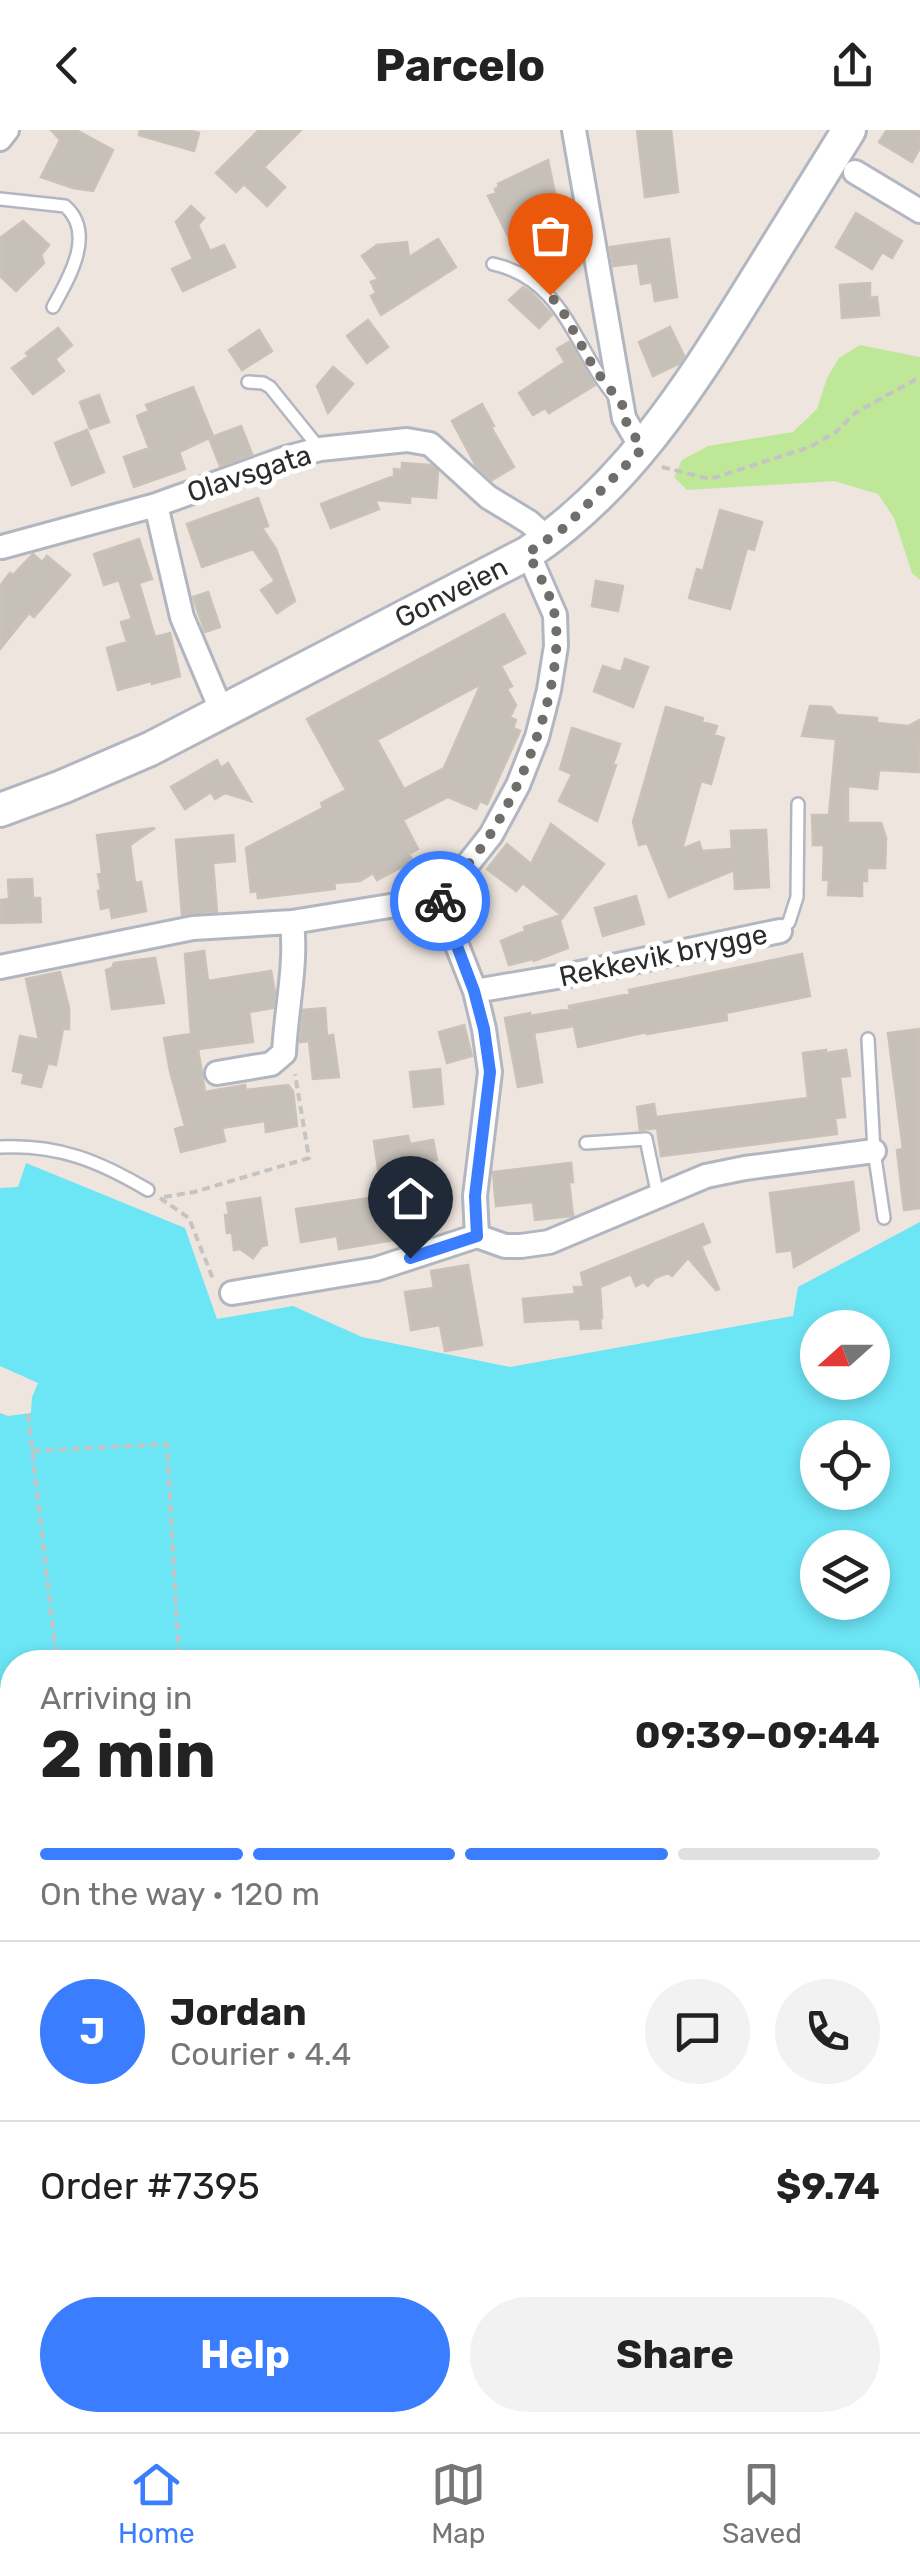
<!DOCTYPE html>
<html lang="en">
<head>
<meta charset="utf-8">
<style>
	body { margin:0; font-family:Rubik,sans-serif; background:#f2f2f2; color:#222; height:100vh; display:flex; flex-direction:column; font-size:38px; white-space:nowrap }
	* { box-sizing:border-box; margin:0 }
	p { font-size:32px; color:#767676 }
	.icon { flex:none; width:55px; height:55px; fill:none; stroke:currentColor; stroke-width:2; stroke-linecap:round; stroke-linejoin:round }
	.map { position:relative; flex:1; overflow:hidden }
	.panel { position:absolute; left:0px; top:1520px; width:920px; height:782px; display:flex; flex-direction:column; background:#fff; border-radius:40px 40px 0 0; box-shadow:0 5px 15px #0003 }
	.panel>* { flex:none }
	.needle { width:65px; rotate:249deg }
	.controls { position:absolute; left:800px; top:1180px; display:grid; gap:20px }
	.controls a { display:grid; place-items:center; width:90px; height:90px; border-radius:50%; background:#fff; box-shadow:0 5px 15px #0003; font-size:50px }
	.pin { position:absolute; display:grid; place-items:center; width:85px; height:85px; color:#fff; margin:-102px -42px; border-radius:50% 50% 50% 0; rotate:-45deg; box-shadow:0 0 10px #0007 }
	.pin .icon { rotate:45deg }
	.courier { position:absolute; display:grid; place-items:center; width:100px; height:100px; margin:-50px; border:8px solid #3a7dff; border-radius:50%; background:#fff; color:#222; box-shadow:0 2px 12px #0007 }
	.headline em { font-style:normal; font-weight:700 }
	.headline div { display:flex; flex-direction:column-reverse }
	.headline { display:flex; align-items:center; justify-content:space-between; height:170px; padding:0 40px }
	h1 { font-size:65px; font-weight:700; line-height:75px }
	.bar { display:grid; grid-template-columns:repeat(4,1fr); gap:15px 10px; align-content:center; height:120px; padding:0 40px }
	.bar i { height:12px; border-radius:8px; background:#e0e0e0 }
	.bar .on { background:#3a7dff }
	.bar p { grid-column:span 4 }
	.line { display:flex; align-items:center; gap:25px; padding:0 40px; border-top:2px solid #e0e0e0 }
	.line div { flex:1 }
	.round { display:grid; place-items:center; flex:none; width:105px; height:105px; border-radius:52px; background:#f2f2f2 }
	.button { display:flex; gap:20px; margin-top:auto; padding:20px 40px }
	.button a { flex:1; height:115px; border-radius:60px; background:#3a7dff; color:#fff; font-size:40px; font-weight:700; line-height:115px; text-align:center }
	.button a+a { background:#f2f2f2; color:#222 }
	header { display:flex; justify-content:space-between; align-items:center; height:130px; padding:0 40px; background:#fff; font-size:45px; font-weight:700 }
	.tab-bar { display:flex; justify-content:space-around; align-items:center; height:140px; border-top:2px solid #e0e0e0; background:#fff; font-size:28px; color:#767676 }
	.tab-bar a { display:grid; justify-items:center; gap:5px }
	.tab-bar .on { color:#3a7dff }
	.map>svg:first-child { display:block }
	.green { fill:#bfe798 }
	.pitch { fill:#d6ef93 }
	.water { fill:#6ce5f5; fill-rule:evenodd }
	.building { fill:#c6c0b9; stroke:#cac1b7; stroke-width:2.5; fill-rule:evenodd }
	.lines { fill:none; stroke-linecap:round; stroke-linejoin:round }
	.lane-casing { stroke:#b2b6c0; stroke-width:16 }
	.street-casing { stroke:#b2b6c0; stroke-width:28 }
	.secondary-casing { stroke:#b2b6c0; stroke-width:38 }
	.path { stroke:#c4c4c4; stroke-width:4; stroke-dasharray:8 5; stroke-linecap:butt }
	.lane { stroke:#fff; stroke-width:11 }
	.street { stroke:#fff; stroke-width:22 }
	.secondary { stroke:#fff; stroke-width:32 }
	.done { stroke:#706d6a; stroke-width:10; stroke-dasharray:0 18 }
	.route { stroke:#3a7dff; stroke-width:12 }
	.labels { text-anchor:middle; stroke-width:10; stroke-linejoin:round; paint-order:stroke }
	.street-label { font-size:28px; fill:#2c2c2c; stroke:#fff }
</style>
</head>
<body>
<header><svg class="icon" aria-label="back" viewBox="0 0 24 24"><path d="M15 5l-7 7 7 7"/></svg>Parcelo<svg class="icon" aria-label="share" viewBox="0 0 24 24"><path d="M12 15V3M7 8l5-5 5 5M5 13v7h14v-7"/></svg></header>
<div class="map">
<svg width="920" height="2302" viewBox="0 0 920 2302">
	<rect width="100%" height="100%" fill="#eee5de"/>
	<path class="green" d="M860 215 920 227V450L912 443 894 388 878 364 834 351 687 360 674 347 682 330 708 316 793 302 817 279 827 248 839 228Z
		M920 1684V1783L908 1784V1686Z"/>
	<path class="pitch" d="M12 2046V2152L0 2157V2051Z"/>
	<path class="water" d="M26 1033 185 1098 217 1189 293 1176 362 1207 510 1237 793 1186 798 1157 920 1092V1604L908 1606V1532H12V1585H0V1283L8 1286 31 1283 32 1267 38 1253 0 1236V1058L18 1057ZM818 1198H872V1252H818ZM818 1308H872V1362H818ZM818 1418H872V1472H818Z
		M920 1802V2213L908 2207V1808Z"/>
	<path class="building" d="M51 0H76L113 20 93 61 73 58 41 47 60 10Z
		M140 0H188L199 3 194 21 139 5Z
		M259 0H301L264 37 285 57 267 76 244 54 236 62 216 43Z
		M637 0H671L678 62 645 67Z
		M887 0H920V18L912 32 879 12Z
		M548 30 567 122 529 130 523 102 512 114 488 66 496 63 495 59 499 57 498 54Z
		M191 76 204 88 198 95 210 121 224 115 235 137 183 161 172 139 193 129 176 92Z
		M856 83 902 111 892 128 882 122 872 139 836 117Z
		M23 91 49 115 41 125 44 133 16 161 0 146V108Z
		M438 109 456 137 381 185 371 166 376 163 371 152 378 149 362 126 377 115 407 112 409 127Z
		M669 109 677 167 655 171 652 152 641 154 638 133 613 136 610 117Z
		M870 153V168L877 167 879 185 842 188 840 155Z
		M523 157 531 162 552 185 539 198 509 170Z
		M368 190 388 217 367 233 347 206Z
		M670 197 684 226 680 233 653 246 639 212Z
		M58 198 72 215 55 229 64 241 33 264 12 238 29 226 26 223Z
		M259 200 272 221 242 240 229 220Z
		M569 212 595 255 549 283 545 278 533 285 519 263 565 232 557 219Z
		M333 237 353 254 328 283 317 256Z
		M193 257 213 306 179 322 185 339 134 357 124 327 149 318 137 286 149 281 146 275Z
		M99 265 109 292 90 299 80 272Z
		M482 274 494 296 491 297 514 337 492 350 476 336 452 291Z
		M241 296 252 324 220 336 209 308Z
		M87 300 104 342 72 355 55 313Z
		M402 333 430 335 438 341 436 368 410 366V373L375 370 379 379 331 398 321 374 394 346V339L402 340Z
		M258 368 268 396 262 398 276 419 295 471 277 483 261 460 275 451 253 419 202 437 187 394Z
		M720 380 762 392 754 420 747 418 730 479 689 468 697 439 703 441Z
		M139 409 152 449 139 453 155 507 170 503 180 546 152 554 151 551 118 560 107 518 127 512 121 492 132 489 119 450 104 455 94 424Z
		M33 424 42 432 47 426 70 445 34 487 29 483 0 519V456L10 443 13 445Z
		M596 451 623 456 618 481 592 476Z
		M208 462 220 497 205 502 193 467Z
		M504 484 525 523 501 536 512 556 507 559 516 575 510 587 516 590 513 598 520 601 487 674 480 671 476 679 448 667 403 690 418 719 409 724 413 731 377 750 373 743 360 751 334 753 335 759 258 768 257 761 251 762 246 718 323 678 321 673 346 660 307 589ZM481 554 444 638 404 659 377 610Z
		M625 529 648 537 633 577 594 561 603 536 621 542Z
		M810 576 831 577 837 585 877 588V593L908 596 920 590 919 642 879 640 877 659 848 656V693H881L886 708 885 738H867V751H862V766L828 765 829 750H823L824 715H813L812 685H829L836 609 802 606Z
		M666 577 703 588 702 592 717 596 714 605 724 608 711 654 701 651 682 719 699 712 702 721 732 719 731 701 766 700 769 757 735 759 734 740 669 767 647 713 639 715 633 692Z
		M572 598 620 614 613 634 616 635 597 691 559 671 572 644 560 639Z
		M217 630 221 638 228 633 251 671 225 663 215 669 211 662 185 679 171 657Z
		M551 694 604 734 560 791 568 818 534 831 533 829 509 835 501 811 525 801 524 797 561 785 523 753 516 761 487 739 507 714 531 734Z
		M155 698 130 715 135 753 141 752 146 781 112 788 110 777 101 779 98 761 101 760 98 744 102 743 97 705Z
		M233 705 235 731 213 733 217 782 182 785 176 710Z
		M32 749 33 768H40L41 792 0 793V770L9 769 8 750Z
		M636 766 644 794 603 806 595 778Z
		M204 821 208 851 271 841 275 863 273 878 249 882 253 912 198 919 205 962 245 955 246 960 288 955 293 961 297 996 266 1002 265 991 222 998 225 1011 181 1022 175 999 185 996 170 941 164 908 191 904 185 824Z
		M802 824 810 866 726 883 727 890 647 904V902L578 917 574 896 534 903 542 952 518 957 505 888 530 883V886L570 879 569 876 630 864 629 860Z
		M155 828 164 873 112 879 106 840 112 838 114 833Z
		M60 842 69 878V899H63L56 935 48 933 41 957 22 953 24 943 13 941 20 906 39 910 26 849Z
		M325 878 327 906 333 905 339 947 313 949 309 911 300 912 303 880Z
		M464 895 472 926 447 933 439 902Z
		M920 899V1078L904 1080 897 1020 903 1019 888 903Z
		M826 920V923L846 920 850 946 840 947 845 987 835 988 837 1004 661 1026 657 998 640 1000 637 977 654 974 656 987 808 968 803 923Z
		M440 939 443 974 414 977 410 942Z
		M408 1006 410 1014 433 1010 437 1030 418 1033 420 1055H417L423 1097 392 1102 394 1110 339 1119 337 1106 301 1112 296 1079 382 1066 374 1011Z
		M571 1033 573 1052H569L573 1086 535 1090 533 1072 496 1076 493 1042Z
		M853 1052 859 1100 794 1137 792 1120 777 1122 770 1063Z
		M260 1068 267 1115 262 1116 253 1128 240 1119 234 1120 232 1102 227 1103 225 1085H229L227 1073Z
		M703 1094 710 1112 701 1116 719 1159 716 1160 688 1128 672 1146 668 1143 655 1148 648 1156 644 1152 636 1156 631 1144 600 1157 602 1188H600L601 1198 581 1199 580 1190 576 1189 525 1192 523 1169 575 1164 574 1157H584L581 1143Z
		M468 1135 482 1215 445 1221 440 1195 411 1200 405 1162 434 1158 431 1141Z"/>
	<g class="lines">
		<defs>
			<path id="lane" d="M0 69 65 76C96 103 69 148 53 177
				M493 134C566 150 574 220 617 269
				M248 252 263 253 270 257 320 319
				M780 801 789 792 797 767 798 674
				M868 909 874 1021 884 1088
				M586 1013 646 1009 658 1066
				M0 1017C58 1014 99 1031 148 1060"/>
			<path id="street" d="M574 0 624 288 642 319
				M0 9 7 0
				M855 42 920 81
				M156 375 182 487 222 582
				M2 417 156 375 286 328 320 319 407 310 430 314 488 367 529 392 548 409
				M436 762 475 861 484 899 490 942 475 1066 477 1106
				M0 837 193 798 292 792 402 774 436 762 464 739 491 705 518 655 537 607 549 560 556 516 555 485 528 423
				M475 861 580 843 780 801
				M217 943 271 934 284 923C286 880 297 835 292 792
				M232 1163 376 1139 477 1106 505 1116H521L549 1112 706 1046 745 1038 874 1021
				M0 2208 12 2203
				M43 2290 47 2302
				M243 2290 252 2302
				M462 2290 463 2302
				M658 2290 687 2302
				M869 2302 870 2290"/>
			<path id="secondary" d="M0 680 62 657 150 619 528 423C625 358 688 260 748 163 782 108 816 54 849 0"/>
		</defs>
		<use href="#lane" class="lane-casing"/>
		<use href="#street" class="street-casing"/>
		<use href="#secondary" class="secondary-casing"/>
		<path class="path" d="M662 337 710 349 810 317 836 302 855 283 920 247
			M164 1067 194 1062 309 1028 295 944
			M160 1068 189 1088 213 1149
			M28 1284 56 1526
			M33 1321 167 1314 179 1532
			M0 1698 12 1697
			M908 1763 920 1762
			M0 1951 12 1944
			M0 2023 8 2019 12 2026
			M908 2290 920 2288
			M890 2292 906 2290
			M192 2302 207 2290"/>
		<use href="#lane" class="lane"/>
		<use href="#street" class="street"/>
		<use href="#secondary" class="secondary"/>
	</g>
	<g class="lines">
		<path class="done" d="M440 771 436 762C446 754 457 746 466 737 514 683 566 559 555 487 552 465 537 442 528 423L564 398 642 319 624 288 623 276 594 238 562 180 550 165"/>
		<path class="route" d="M410 1128 477 1106 475 1066 490 942 484 899 474 861 440 771"/>
	</g>
	<g class="labels">
		<g class="street-label">
			<text transform="translate(249 343) rotate(-18)" y="10">Olavsgata</text>
			<text transform="translate(451 462) rotate(-27)" y="10">Gonveien</text>
			<text transform="translate(663 825) rotate(-12)" y="10">Rekkevik brygge</text>
		</g>
	</g>
</svg>
<div class="controls">
<a><svg class="needle" viewBox="-14 -14 28 28"><path d="M0-13l5 13h-10z" fill="#e53935"/><path d="M0 13l5-13h-10z" fill="#767676"/></svg></a>
<a><svg class="icon" aria-label="locate" viewBox="0 0 24 24"><circle cx="12" cy="12" r="6"/><path d="M12 2v4M12 18v4M2 12h4M18 12h4"/></svg></a>
<a><svg class="icon" aria-label="layers" viewBox="0 0 24 24"><path d="M12 4l9 5-9 5-9-5zM3 14l9 5 9-5"/></svg></a>
</div>
<div class="pin" style="left:550px;top:165px;background:#ea580c"><svg class="icon" aria-label="bag" viewBox="0 0 24 24"><path d="M5 8h14l-1 12H6zM9 8a3 3 0 0 1 6 0"/></svg></div>
<div class="pin" style="left:410px;top:1128px;background:#1f2937"><svg class="icon" aria-label="home" viewBox="0 0 24 24"><path d="M3 11l9-7 9 7M6 9v11h12V9"/></svg></div>
<div class="courier" style="left:440px;top:771px"><svg class="icon" aria-label="bike" viewBox="0 0 24 24"><circle cx="6" cy="16" r="4"/><circle cx="18" cy="16" r="4"/><path d="M6 16l4-8h5l3 8M10 8l3 8H6M13 5h3"/></svg></div>
<section class="panel">
<div class="headline"><div><h1>2 min</h1><p>Arriving in</p></div><em>09:39–09:44</em></div>
<div class="bar"><i class="on"></i><i class="on"></i><i class="on"></i><i></i><p>On the way · 120 m</p></div>
<div class="line" style="height:180px"><b class="round" style="background:#3a7dff;color:#fff">J</b><div><b>Jordan</b><p>Courier · 4.4</p></div><a class="round"><svg class="icon" aria-label="chat" viewBox="0 0 24 24"><path d="M4 5h16v11H9l-5 4z"/></svg></a><a class="round"><svg class="icon" aria-label="phone" viewBox="0 0 24 24"><path d="M5 4h4l2 5-3 2q2 4 5 5l2-3 5 2v4C11 20 4 13 5 4z"/></svg></a></div>
<div class="line" style="height:130px"><div>Order #7395</div><b>$9.74</b></div>
<div class="button"><a>Help</a><a>Share</a></div>
</section>
</div>
<nav class="tab-bar">
<a class="on"><svg class="icon" aria-label="home" viewBox="0 0 24 24"><path d="M3 11l9-7 9 7M6 9v11h12V9"/></svg>Home</a>
<a><svg class="icon" aria-label="map" viewBox="0 0 24 24"><path d="M3 6l6-2 6 2 6-2v14l-6 2-6-2-6 2zM9 4v14M15 6v14"/></svg>Map</a>
<a><svg class="icon" aria-label="saved" viewBox="0 0 24 24"><path d="M7 4h10v16l-5-4-5 4z"/></svg>Saved</a>
</nav>
</body>
</html>
